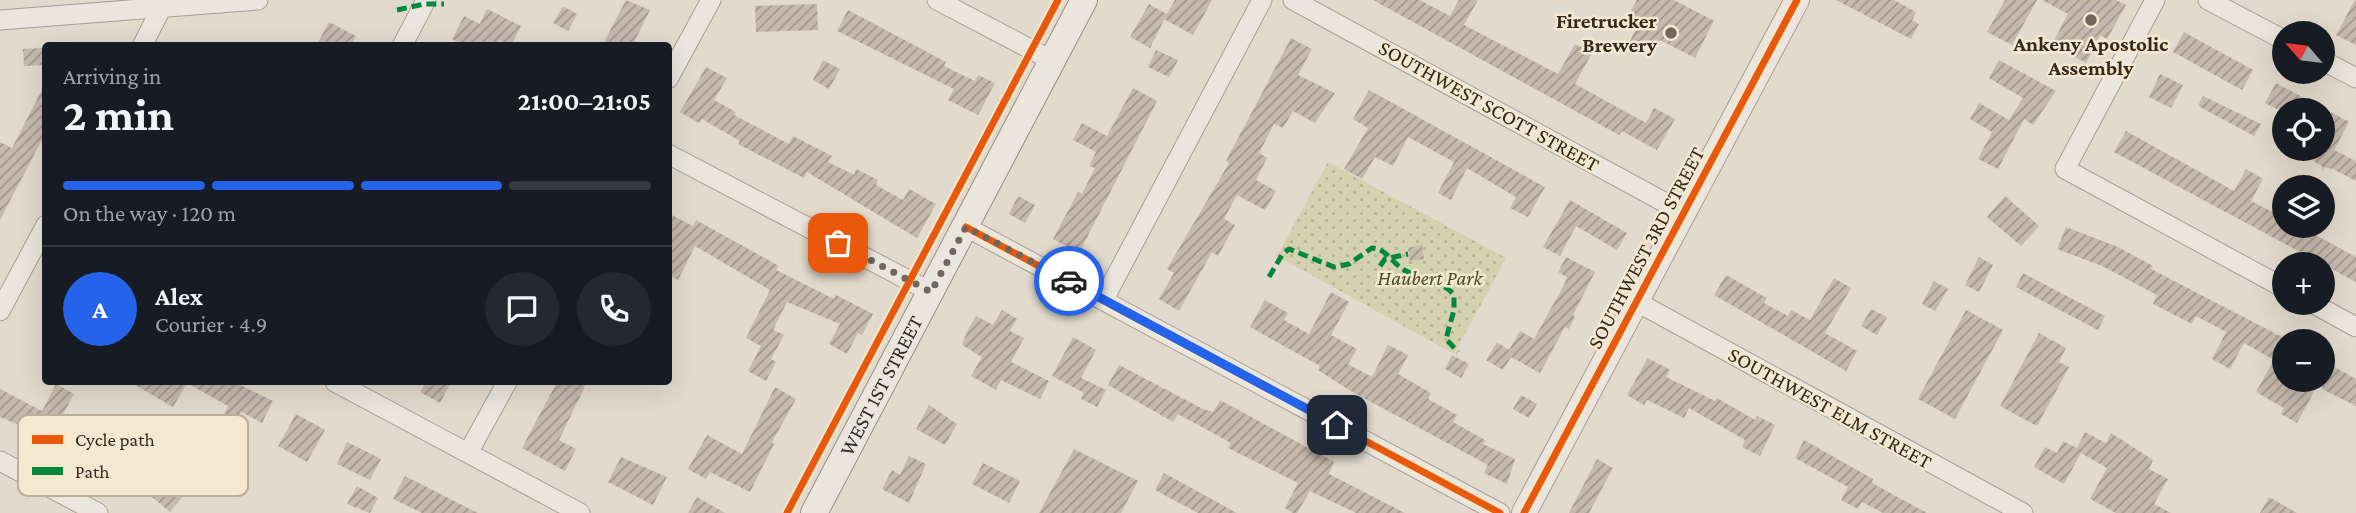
<!DOCTYPE html>
<html lang="en">
<head>
<meta charset="utf-8">
<style>
	body { margin:0; font-family:"Crimson Pro",serif; background:#242831; color:#f1f3f6; height:100vh; display:flex; flex-direction:column; font-size:26px; white-space:nowrap }
	* { box-sizing:border-box; margin:0 }
	p { font-size:23px; color:#9ea1a6 }
	.icon { flex:none; width:38px; height:38px; fill:none; stroke:currentColor; stroke-width:2; stroke-linecap:round; stroke-linejoin:round }
	.map { position:relative; flex:1; overflow:hidden }
	.panel { position:absolute; left:42px; top:42px; width:630px; height:343px; display:flex; flex-direction:column; background:#171b24; border-radius:7px; box-shadow:0 7px 28px #0002 }
	.panel>* { flex:none }
	.needle { width:46px; rotate:298deg }
	.buttons { position:absolute; left:2272px; top:21px; display:grid; gap:14px }
	.buttons a { display:grid; place-items:center; width:63px; height:63px; border-radius:50%; background:#171b24; box-shadow:0 7px 28px #0002; font-size:35px }
	.pin { position:absolute; display:grid; place-items:center; width:60px; height:60px; color:#fff; margin:-30px; border-radius:14px; box-shadow:0 4px 10px #0006 }
	.courier { position:absolute; display:grid; place-items:center; width:70px; height:70px; margin:-35px; border:5px solid #2563eb; border-radius:50%; background:#fff; color:#222; box-shadow:0 2px 9px #0007 }
	.summary em { font-style:normal; font-weight:700 }
	.summary div { display:flex; flex-direction:column-reverse }
	.summary { display:flex; align-items:center; justify-content:space-between; height:119px; padding:0 21px }
	h1 { font-size:46px; font-weight:700; line-height:52px }
	.bar { display:grid; grid-template-columns:repeat(4,1fr); gap:10px 7px; align-content:center; height:84px; padding:0 21px }
	.bar i { height:9px; border-radius:5px; background:#363941 }
	.bar .selected { background:#2563eb }
	.bar p { grid-column:span 4 }
	.line { display:flex; align-items:center; gap:18px; padding:0 21px; border-top:2px solid #363941 }
	.line div { flex:1 }
	.round { display:grid; place-items:center; flex:none; width:74px; height:74px; border-radius:37px; background:#242831 }
	.map>svg:first-child { display:block }
	.park { fill:url(#park-dots) }
	.building { fill:url(#building-hatch) }
	.lines { fill:none; stroke-linecap:round; stroke-linejoin:round }
	.minor-casing { stroke:#a79f95; stroke-width:21 }
	.tertiary-casing { stroke:#a79f95; stroke-width:26 }
	.secondary-casing { stroke:#978f85; stroke-width:28 }
	.minor { stroke:#eae6dd; stroke-width:19 }
	.tertiary { stroke:#eae6dd; stroke-width:24 }
	.secondary { stroke:#eae6dd; stroke-width:26 }
	.quiet { stroke:#00873e; stroke-width:5; stroke-dasharray:10 5; stroke-linecap:butt }
	.cycleway-casing { stroke:#f4e8d1; stroke-width:11 }
	.cycleway { stroke:#e8590c; stroke-width:7 }
	.done { stroke:#72665b; stroke-width:7; stroke-dasharray:0 12.6 }
	.route { stroke:#2563eb; stroke-width:9 }
	.poi-dot { fill:#72665b; stroke:#f4e8d1; stroke-width:2.5 }
	.labels { text-anchor:middle; stroke-width:5; stroke-linejoin:round; paint-order:stroke }
	.poi-label { font-size:21px; font-weight:bold; fill:#35281e; stroke:#f4e8d1; text-anchor:end }
	.street-label { font-size:21px; fill:#35281e; stroke:#f4e8d1 }
	.park-label { font-size:21px; font-style:italic; fill:#485125; stroke:#f4e8d1 }
	.key { fill:#f4e8d1; stroke:#bbae9b; stroke-width:2 }
	.key-label { font-size:19px; fill:#35281e }
</style>
</head>
<body>
<div class="map">
<svg width="2356" height="513" viewBox="0 0 2356 513">
	<defs>
		<pattern id="park-dots" width="8" height="8" patternUnits="userSpaceOnUse" patternTransform="scale(1.75)"><rect width="8" height="8" fill="#d3d1ae"/><path d="M2 2h.1M6 6h.1" fill="none" stroke="#b6b395" stroke-width="1.8" stroke-linecap="round"/></pattern>
		<pattern id="building-hatch" width="6" height="6" patternUnits="userSpaceOnUse" patternTransform="scale(1.75)"><rect width="6" height="6" fill="#c6b9ad"/><path d="M-1 1l2-2M0 6l6-6M5 7l2-2" fill="none" stroke="#a2968c"/></pattern>
	</defs>
	<rect width="100%" height="100%" fill="#e2dacc"/>
	<path class="park" d="M1328 162 1506 258 1454 354 1277 256Z"/>
	<path class="building" d="M626 0 650 10 632 46H602Z
		M1175 0H1212L1193 35 1164 19Z
		M1373 0H1420L1450 16 1459 0H1478L1464 25 1558 74 1575 44 1592 53 1575 84 1646 123 1654 108 1675 119 1657 150 1622 131 1619 135Z
		M1637 0H1674L1714 21 1695 58 1660 40 1657 45 1648 41 1643 50 1629 43 1637 27 1627 18Z
		M1836 0H1894L1916 12 1912 21 1919 24 1911 39Z
		M2005 0H2037L2012 45 1987 32Z
		M2042 0H2116L2126 5 2107 39 2100 35 2086 63 2052 44 2068 14Z
		M2355 0H2356V45L2336 35Z
		M817 4 818 30 756 32 755 6Z
		M1149 4 1167 14 1150 48 1130 37Z
		M563 6 577 14 568 31 553 23Z
		M487 9 521 26 511 46 499 40 496 46H466L452 39 464 16 480 24Z
		M848 10 946 62 944 66 975 81 978 75 995 83 978 115 948 100 954 89 837 31Z
		M329 22 356 36 350 46H316Z
		M2184 32 2253 70 2242 90 2173 52Z
		M1291 38 1312 49 1298 75 1335 93 1315 123 1293 111 1283 128 1274 124 1259 153 1267 158 1256 180 1276 191 1265 210 1237 195 1224 219 1235 225 1218 256 1212 252 1179 311 1159 299 1174 273 1167 269 1229 163 1226 161Z
		M43 48 44 65 24 66 23 49Z
		M1156 50 1178 60 1169 77 1148 67Z
		M823 60 840 69 829 89 813 80Z
		M1999 60 2056 91 2033 125 2024 119 1998 169 1978 159 1992 132 1970 119 1979 103 2009 120 2023 98 1989 78Z
		M706 67 727 78 714 100 736 112 734 115 789 144 793 136 832 156 828 162 854 175 856 169 878 180 876 185 903 200 909 189 936 204 917 238 807 172 804 178 738 144 740 141 702 119 699 123 680 112Z
		M2160 74 2183 85 2171 108 2149 97Z
		M46 82V132L0 220V142L12 148Z
		M2276 83 2349 122 2334 150 2356 161V181L2333 169 2324 167 2322 171V166L2313 161 2322 149V110H2279L2265 103Z
		M1133 88 1157 101 1079 253 1053 239 1078 192 1082 194 1095 168 1089 166 1096 152 1073 140 1082 123 1107 136Z
		M1369 90 1545 187 1528 217 1510 208 1516 197 1467 168 1451 200 1438 193 1454 162 1408 137 1393 166 1375 157 1362 179 1344 169 1368 128 1353 119Z
		M2203 96 2261 124 2254 136 2198 106Z
		M2126 131 2234 191 2246 169 2263 179 2251 201 2284 218V226H2299L2356 257V282L2114 152Z
		M1018 196 1035 205 1025 223 1009 214Z
		M2005 196 2039 226 2021 246 1987 217Z
		M1570 200 1627 233 1617 250 1576 226 1560 256 1543 247Z
		M668 213 693 226 696 220 779 266 776 270 834 299 836 295 873 314 862 335 858 333 847 354 829 344 840 324 787 302 773 330 784 335 771 359 776 362 766 381 748 371 761 346 746 338 770 290 695 246 678 280 668 275Z
		M2066 227 2118 247 2153 266 2151 269 2290 341H2284V380H2320L2297 423 2281 414 2284 408 2256 392 2274 360 2244 343 2230 369 2212 359 2226 332 2196 316 2192 324 2153 304 2157 295 2102 266 2057 249Z
		M1422 245 1424 259 1410 261 1408 248Z
		M1566 257 1595 272 1573 315 1575 317 1569 329 1565 327 1540 373 1511 357 1503 370 1486 360 1497 342 1509 350 1520 331 1534 339 1564 285 1567 277 1558 272Z
		M1979 257 1993 265 1979 292 1965 285Z
		M2023 273 2105 316 2098 330 2016 287Z
		M1726 275 1767 298 1764 303 1788 316 1791 310 1810 320 1834 278 1851 288 1825 333 1857 351 1846 371 1714 295Z
		M1934 281 1948 289 1935 311 1922 304Z
		M1331 292 1349 302 1331 335 1357 349 1348 364 1372 377 1388 345 1408 355 1398 374 1431 393 1428 399 1457 415 1453 422 1485 440 1483 444 1515 459 1507 484 1484 473 1488 465 1349 390 1318 370 1320 366 1250 327 1265 300 1288 313 1284 320 1309 334Z
		M1871 309 1887 317 1877 335 1861 326Z
		M1002 310 1017 319 1010 331 1024 338 1011 362 1049 381 1040 399 1001 380 996 390 971 376 982 357 962 345 967 332 976 316 993 325Z
		M1966 310 2003 330 1955 419 1918 399Z
		M2039 333 2066 348 2059 362 2069 367 2037 426 2000 406Z
		M1073 337 1096 350 1081 378 1106 390 1097 407 1081 399 1084 393 1052 376Z
		M1452 355 1469 364 1461 378 1445 369Z
		M1648 358 1670 370 1666 377 1715 401 1717 398 1755 420 1757 416 1775 425 1760 456 1742 447 1745 440 1689 408 1684 418 1647 400 1644 405 1627 395Z
		M2322 360 2356 379V406L2322 389Z
		M1119 365 1203 409 1213 412 1220 400 1334 462 1329 474 1405 513H1356L1310 491 1297 513H1293L1285 508 1298 483 1228 448 1231 443 1178 414 1173 422 1108 385Z
		M130 382H234L273 401 262 423 241 412 231 432 218 426 228 406 187 383 173 407Z
		M426 382H451L440 403 420 392Z
		M557 382H587L559 440 576 449 565 471 522 448Z
		M56 384 74 394 62 416 97 436 101 429 148 455 189 489 170 512 112 464 105 475 26 428 0 417V389L42 411Z
		M775 387 796 399 772 442 774 444 750 492 710 472 706 479 688 469 707 435 742 454Z
		M1521 395 1537 404 1529 418 1513 409Z
		M929 405 957 424 945 445 916 429Z
		M296 414 325 430 307 462 278 446Z
		M2085 432 2106 443 2111 433 2153 460 2149 469 2168 479 2154 504 2171 513H2116L2090 499 2107 468 2081 453 2064 484 2034 467 2045 447 2057 453 2063 441 2077 448Z
		M1804 440 1873 479 1872 483 1927 513H1883L1862 502 1858 509 1841 500 1848 487 1795 458Z
		M347 442 381 459 370 480 337 464Z
		M1074 449 1138 481 1121 513H1039Z
		M909 456 926 464 909 503 882 489 892 470 900 475Z
		M621 457 667 477 653 505 608 482Z
		M1597 459 1613 468 1589 513H1569Z
		M983 463 1020 481 1009 503 972 484Z
		M1164 473 1237 513H1198L1155 490Z
		M405 476 478 513H422L393 499Z
		M357 486 378 498 370 513 347 504Z
		M697 497 725 513H688Z
		M2269 497 2297 513H2260Z"/>
	<g class="lines">
		<defs>
			<path id="minor" d="M937 0 1053 61
				M1293 0 1684 213
				M2155 0 2065 169 2284 288
				M2208 0 2284 40
				M0 20 258 0
				M142 46 162 7
				M402 46 426 0
				M2322 60 2356 78
				M668 79 711 0
				M668 154 931 292
				M966 227 1500 513
				M1104 299 1262 0
				M1637 302 2023 513
				M2312 303 2356 327
				M0 311 46 225
				M335 382 580 513
				M468 453 507 382
				M0 461 98 513"/>
			<path id="tertiary" d="M1524 513 1797 0"/>
			<g id="secondary">
				<path id="s1" d="M814 513 1084 0"/>
			</g>
		</defs>
		<use href="#minor" class="minor-casing"/>
		<use href="#tertiary" class="tertiary-casing"/>
		<use href="#secondary" class="secondary-casing"/>
		<use href="#minor" class="minor"/>
		<use href="#tertiary" class="tertiary"/>
		<use href="#secondary" class="secondary"/>
		<path class="quiet" d="M397 10 424 4H444
			M1380 266 1385 259 1408 254
			M1269 277 1282 255 1289 249 1334 267 1349 264 1372 248C1387 249 1392 263 1404 270 1419 279 1443 281 1454 295V310L1446 339 1458 352"/>
		<defs>
			<path id="cycleway" d="M966 227 1500 513
				M787 513 1058 0
				M1524 513 1797 0"/>
		</defs>
		<use href="#cycleway" class="cycleway-casing"/>
		<use href="#cycleway" class="cycleway"/>
	</g>
	<g class="lines">
		<path class="done" d="M838 243 931 292 966 227 1069 281"/>
		<path class="route" d="M1069 281 1337 425"/>
	</g>
	<g class="poi-dot">
		<circle cx="2091" cy="20" r="7"/>
		<circle cx="1671" cy="33" r="7"/>
	</g>
	<g class="labels">
		<g class="poi-label">
			<text x="1657" y="28">Firetrucker<tspan x="1657" dy="24">Brewery</tspan></text>
			<text x="2091" y="51" text-anchor="middle">Ankeny Apostolic<tspan x="2091" dy="24">Assembly</tspan></text>
		</g>
		<g class="street-label">
			<text transform="translate(1489 106) rotate(29)" y="7">SOUTHWEST SCOTT STREET</text>
			<text transform="translate(1646 248) rotate(-62)" y="7">SOUTHWEST 3RD STREET</text>
			<text dy="7" stroke="none"><textPath href="#s1" startOffset="144">WEST 1ST STREET</textPath></text>
			<text transform="translate(1830 408) rotate(29)" y="7">SOUTHWEST ELM STREET</text>
		</g>
		<g class="park-label">
			<text x="1430" y="285">Haubert Park</text>
		</g>
	</g>
	<rect x="18" y="415" width="230" height="81" rx="10" class="key"/>
	<rect x="32" y="435" width="31" height="9" fill="#e8590c"/>
	<rect x="32" y="467" width="31" height="8" fill="#00873e"/>
	<g class="key-label">
		<text x="75" y="446">Cycle path</text>
		<text x="75" y="478">Path</text>
	</g>
</svg>
<div class="buttons">
<a><svg class="needle" viewBox="-14 -14 28 28"><path d="M0-13l5 13h-10z" fill="#e53935"/><path d="M0 13l5-13h-10z" fill="#9ea1a6"/></svg></a>
<a><svg class="icon" aria-label="locate" viewBox="0 0 24 24"><circle cx="12" cy="12" r="6"/><path d="M12 2v4M12 18v4M2 12h4M18 12h4"/></svg></a>
<a><svg class="icon" aria-label="layers" viewBox="0 0 24 24"><path d="M12 4l9 5-9 5-9-5zM3 14l9 5 9-5"/></svg></a>
<a>+</a>
<a>−</a>
</div>
<div class="pin" style="left:838px;top:243px;background:#ea580c"><svg class="icon" aria-label="bag" viewBox="0 0 24 24"><path d="M5 8h14l-1 12H6zM9 8a3 3 0 0 1 6 0"/></svg></div>
<div class="pin" style="left:1337px;top:425px;background:#1f2937"><svg class="icon" aria-label="home" viewBox="0 0 24 24"><path d="M3 11l9-7 9 7M6 9v11h12V9"/></svg></div>
<div class="courier" style="left:1069px;top:281px"><svg class="icon" aria-label="car" viewBox="0 0 24 24"><path d="M5 17H2v-5l4-1 3-4h7l3 4 3 1v5h-3M9 17h6M6 11h13"/><circle cx="7" cy="17" r="2"/><circle cx="17" cy="17" r="2"/></svg></div>
<section class="panel">
<div class="summary"><div><h1>2 min</h1><p>Arriving in</p></div><em>21:00–21:05</em></div>
<div class="bar"><i class="selected"></i><i class="selected"></i><i class="selected"></i><i></i><p>On the way · 120 m</p></div>
<div class="line" style="height:126px"><b class="round" style="background:#2563eb;color:#fff">A</b><div><b>Alex</b><p>Courier · 4.9</p></div><a class="round"><svg class="icon" aria-label="chat" viewBox="0 0 24 24"><path d="M4 5h16v11H9l-5 4z"/></svg></a><a class="round"><svg class="icon" aria-label="phone" viewBox="0 0 24 24"><path d="M5 4h4l2 5-3 2q2 4 5 5l2-3 5 2v4C11 20 4 13 5 4z"/></svg></a></div>
</section>
</div>
</body>
</html>
